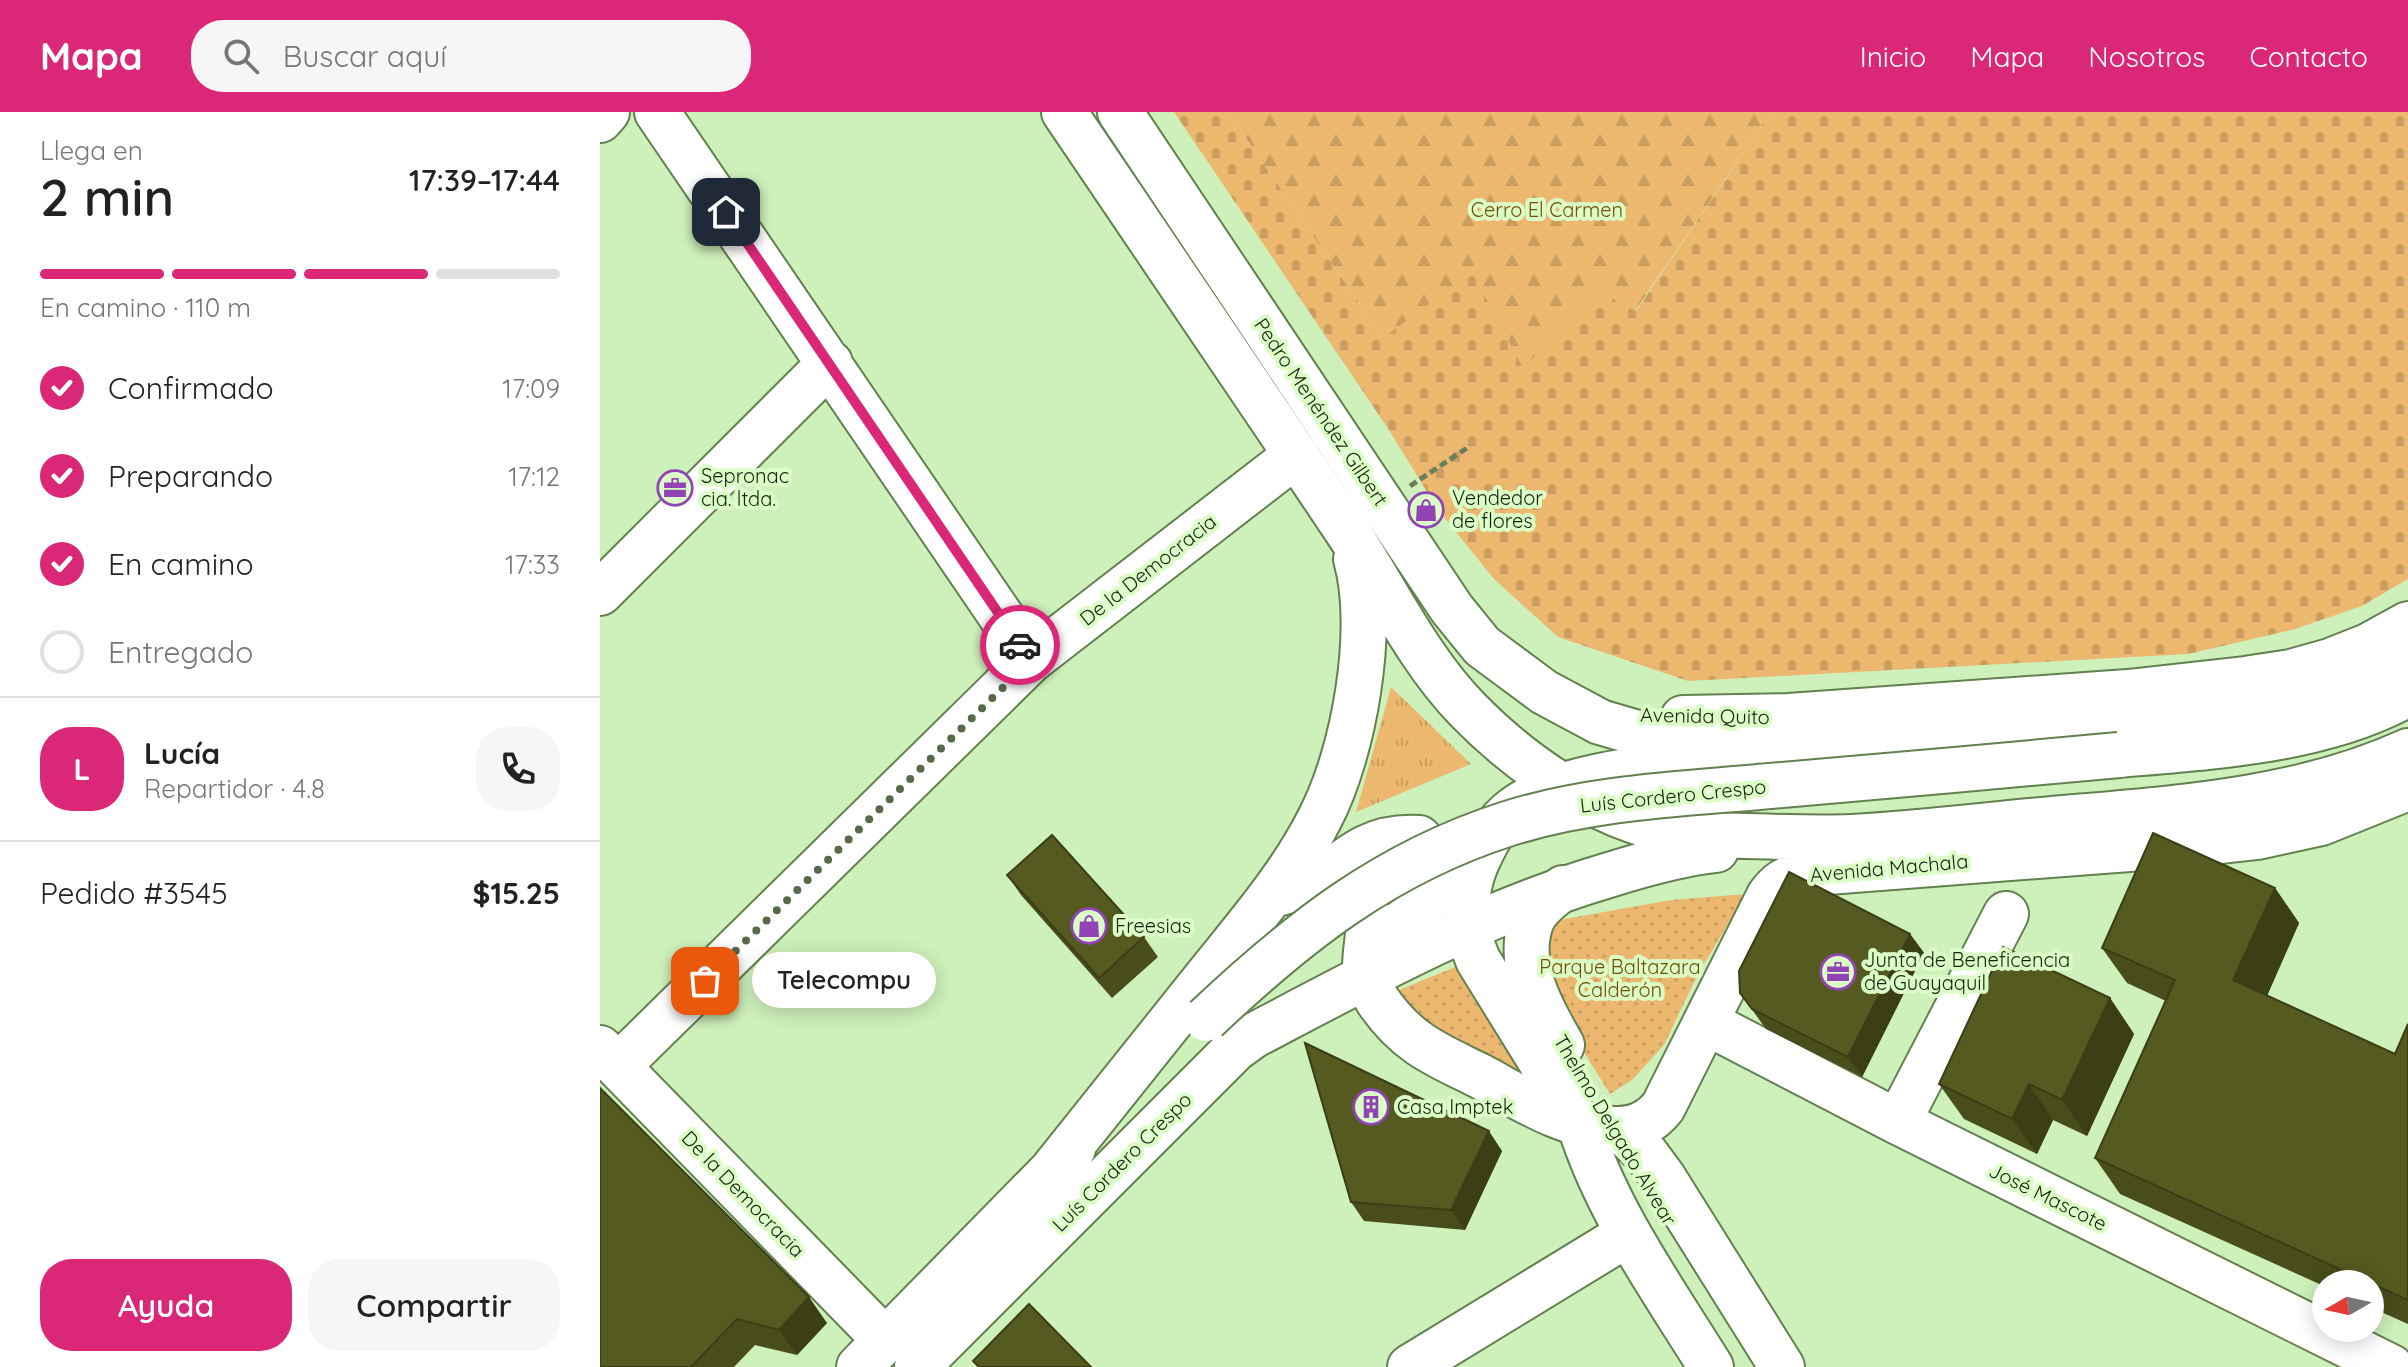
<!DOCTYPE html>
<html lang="es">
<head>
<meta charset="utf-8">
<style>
	body { margin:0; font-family:Quicksand,sans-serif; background:#f6f6f6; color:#222; height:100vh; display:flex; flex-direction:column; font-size:30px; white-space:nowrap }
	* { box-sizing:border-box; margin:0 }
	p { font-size:26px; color:#767676 }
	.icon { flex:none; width:44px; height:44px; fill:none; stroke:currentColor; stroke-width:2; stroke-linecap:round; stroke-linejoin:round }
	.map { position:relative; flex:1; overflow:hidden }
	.details { display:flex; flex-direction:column; background:#fff; width:600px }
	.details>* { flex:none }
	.needle { width:52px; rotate:261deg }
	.tools { position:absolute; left:1712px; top:1158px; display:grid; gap:16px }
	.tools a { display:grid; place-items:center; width:72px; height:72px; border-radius:50%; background:#fff; box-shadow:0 4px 20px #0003; font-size:40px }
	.pin { position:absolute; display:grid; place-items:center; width:68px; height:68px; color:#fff; margin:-34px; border-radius:16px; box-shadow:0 4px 12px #0006 }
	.courier { position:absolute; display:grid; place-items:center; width:80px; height:80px; margin:-40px; border:6px solid #db2777; border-radius:50%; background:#fff; color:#222; box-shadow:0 2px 10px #0007 }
	.bubble { position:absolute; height:56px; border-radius:28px; background:#fff; box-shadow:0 4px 20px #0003; font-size:26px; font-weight:600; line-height:56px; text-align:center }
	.head em { font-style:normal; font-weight:600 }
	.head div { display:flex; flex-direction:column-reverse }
	.head { display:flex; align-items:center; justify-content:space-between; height:136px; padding:0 40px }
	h1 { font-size:52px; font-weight:600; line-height:60px }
	.bar { display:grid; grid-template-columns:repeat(4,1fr); gap:12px 8px; align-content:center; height:96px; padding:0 40px }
	.bar i { height:10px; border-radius:6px; background:#e0e0e0 }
	.bar .active { background:#db2777 }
	.bar p { grid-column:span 4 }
	.line { display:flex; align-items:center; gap:20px; padding:0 40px; border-top:2px solid #e0e0e0 }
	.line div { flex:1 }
	.round { display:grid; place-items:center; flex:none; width:84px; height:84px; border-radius:32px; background:#f6f6f6 }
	ol { padding:0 40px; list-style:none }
	li { display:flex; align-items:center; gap:24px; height:88px }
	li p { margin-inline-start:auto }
	li .icon { padding:8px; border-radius:50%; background:#db2777; color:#fff; stroke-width:4 }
	li:last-child { color:#767676 }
	li i { width:44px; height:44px; border:4px solid #e0e0e0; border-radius:50% }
	.primary-button { display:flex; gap:16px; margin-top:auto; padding:16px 40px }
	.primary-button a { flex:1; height:92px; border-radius:32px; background:#db2777; color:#fff; font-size:32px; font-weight:600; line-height:92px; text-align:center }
	.primary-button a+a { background:#f6f6f6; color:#222 }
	header { display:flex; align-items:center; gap:48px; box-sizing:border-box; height:112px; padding:0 40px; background:#db2777; color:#fff }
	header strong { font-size:38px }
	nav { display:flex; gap:44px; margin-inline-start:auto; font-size:28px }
	.search { width:560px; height:72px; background:#f6f6f6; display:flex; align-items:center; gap:20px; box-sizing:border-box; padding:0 28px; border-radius:32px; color:#767676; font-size:30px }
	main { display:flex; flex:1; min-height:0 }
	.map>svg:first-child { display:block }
	.grass { fill:url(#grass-tufts) }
	.forest { fill:url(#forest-firs) }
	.cemetery { fill:url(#cemetery-stones) }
	.park { fill:url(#park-dots) }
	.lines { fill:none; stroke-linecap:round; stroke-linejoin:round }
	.minor-casing { stroke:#62814f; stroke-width:48 }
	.major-casing { stroke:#62814f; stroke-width:48 }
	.path { stroke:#6a805c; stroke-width:5; stroke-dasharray:8 4; stroke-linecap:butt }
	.minor { stroke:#fff; stroke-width:44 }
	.major { stroke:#fff; stroke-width:44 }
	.major-bridge-casing { stroke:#62814f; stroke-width:48; stroke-linecap:butt }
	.major-bridge { stroke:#fff; stroke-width:44 }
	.wall { fill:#494d1c }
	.shaded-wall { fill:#3c3f16 }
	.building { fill:#555a20; stroke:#3c3f16; stroke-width:2 }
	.done { stroke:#576b4b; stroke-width:8; stroke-dasharray:0 14.4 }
	.route { stroke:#db2777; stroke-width:10 }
	.labels { text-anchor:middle; stroke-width:8; stroke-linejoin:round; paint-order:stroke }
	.park-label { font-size:20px; fill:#754d07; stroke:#dbfec7 }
	.street-label { font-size:20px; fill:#17240f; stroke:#dbfec7 }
	.poi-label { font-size:20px; fill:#17240f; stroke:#dbfec7; text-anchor:start }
</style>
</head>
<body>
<header>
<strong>Mapa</strong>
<div class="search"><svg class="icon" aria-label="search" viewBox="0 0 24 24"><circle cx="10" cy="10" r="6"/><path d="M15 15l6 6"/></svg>Buscar aquí</div>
<nav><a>Inicio</a><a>Mapa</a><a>Nosotros</a><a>Contacto</a></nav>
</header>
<main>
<section class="details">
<div class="head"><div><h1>2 min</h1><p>Llega en</p></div><em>17:39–17:44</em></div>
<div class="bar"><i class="active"></i><i class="active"></i><i class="active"></i><i></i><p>En camino · 110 m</p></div>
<ol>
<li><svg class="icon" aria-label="check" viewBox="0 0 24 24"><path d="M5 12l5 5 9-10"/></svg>Confirmado<p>17:09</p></li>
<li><svg class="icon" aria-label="check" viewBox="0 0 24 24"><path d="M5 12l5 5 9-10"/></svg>Preparando<p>17:12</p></li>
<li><svg class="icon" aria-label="check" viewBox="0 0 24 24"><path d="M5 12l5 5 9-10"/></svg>En camino<p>17:33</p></li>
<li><i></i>Entregado</li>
</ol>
<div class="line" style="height:144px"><b class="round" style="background:#db2777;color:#fff">L</b><div><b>Lucía</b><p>Repartidor · 4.8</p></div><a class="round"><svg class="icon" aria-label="phone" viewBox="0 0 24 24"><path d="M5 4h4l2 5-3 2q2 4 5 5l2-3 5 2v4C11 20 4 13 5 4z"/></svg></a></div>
<div class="line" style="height:104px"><div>Pedido #3545</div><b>$15.25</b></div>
<div class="primary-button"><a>Ayuda</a><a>Compartir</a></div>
</section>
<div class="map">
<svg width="1808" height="1255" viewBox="0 0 1808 1255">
	<defs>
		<pattern id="grass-tufts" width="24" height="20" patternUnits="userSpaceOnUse" patternTransform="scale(2)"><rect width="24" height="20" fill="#ecb870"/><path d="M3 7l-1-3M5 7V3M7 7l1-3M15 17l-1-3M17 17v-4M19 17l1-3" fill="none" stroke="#ca9e60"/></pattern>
		<pattern id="forest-firs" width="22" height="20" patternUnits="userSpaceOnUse" patternTransform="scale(2)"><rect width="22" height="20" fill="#ecb870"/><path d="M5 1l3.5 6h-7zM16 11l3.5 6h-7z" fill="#ca9e60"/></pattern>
		<pattern id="cemetery-stones" width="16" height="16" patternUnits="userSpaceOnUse" patternTransform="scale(2)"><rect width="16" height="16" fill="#ecb870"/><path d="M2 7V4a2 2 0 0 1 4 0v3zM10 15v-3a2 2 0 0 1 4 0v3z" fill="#ca9e60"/></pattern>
		<pattern id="park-dots" width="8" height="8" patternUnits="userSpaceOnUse" patternTransform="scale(2)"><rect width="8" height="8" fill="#ecb870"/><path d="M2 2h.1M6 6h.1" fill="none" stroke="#ca9e60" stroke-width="1.8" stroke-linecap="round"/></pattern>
	</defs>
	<rect width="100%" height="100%" fill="#cef0ba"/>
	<path class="grass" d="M791 575 871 652 756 700Z"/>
	<path class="forest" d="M628 0H1171L1035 199 999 181 923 257 783 226Z"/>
	<path class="cemetery" d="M574 0H628L783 226 872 160 923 256 999 180 1036 199 1171 0H1808V467L1762 494 1695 517 1588 542 1088 569 958 525 894 467 839 399 787 315Z"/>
	<path class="park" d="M1146 782 1098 862 1064 933 1032 968 1010 982 948 882V810L1071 788Z
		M865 851 929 969 830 925 799 878Z"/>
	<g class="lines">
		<defs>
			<path id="minor" d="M57 0 431 548
				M0 8 7 0
				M0 481 230 251
				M717 772C751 744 771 723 819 726 869 777 809 806 768 832
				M1107 911 1298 1010 1791 1255
				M962 933C941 897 915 851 932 808 938 794 952 785 963 776
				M0 936 286 1229
				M18 954 431 548 696 343
				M1298 1010 1406 802
				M991 1031 878 848C865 818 863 783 876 752 885 732 895 711 914 697 967 658 1075 654 1139 646
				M810 1255 1028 1122"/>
			<path id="major" d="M464 0C558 139 652 277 745 416 785 475 816 544 866 596 925 657 1008 713 1094 723 1146 723 1200 727 1252 725 1323 721 1393 712 1464 706 1581 696 1700 688 1808 639
				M520 0 852 497 882 534 944 580 1000 610 1072 631 1193 640 1599 605C1672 596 1745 584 1808 545
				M1083 606 1189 604 1528 580 1645 567 1691 560 1730 549 1768 534 1808 512
				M1519 643C1612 635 1725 629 1808 582
				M672 783C695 778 734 761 754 780 782 804 759 838 767 867 769 874 774 882 778 889 789 905 804 921 820 932 839 945 860 954 880 964 921 986 967 1016 1015 1017 1035 1018 1051 1010 1063 995L1169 784C1178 771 1187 766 1202 762L1595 732 1657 725 1721 711 1808 676
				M979 1011C1007 1100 1062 1176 1111 1255
				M1020 1017 1046 1042 1063 1065 1182 1255
				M453 1057C504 993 556 928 608 863 648 813 691 764 720 706 754 641 776 517 756 447
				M259 1255 473 1037
				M317 1255 635 937 653 924C769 863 883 800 1009 763 1044 752 1079 742 1116 738"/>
		</defs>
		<use href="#minor" class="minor-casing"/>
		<use href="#major" class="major-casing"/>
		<path class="path" d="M810 374 870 334"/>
		<use href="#minor" class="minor"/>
		<use href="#major" class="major"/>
		<defs>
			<path id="major-bridge" d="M606 907C697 821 785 751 907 712 992 685 1082 682 1170 674 1286 664 1403 654 1519 643"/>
		</defs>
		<use href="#major-bridge" class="major-bridge-casing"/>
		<use href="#major-bridge" class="major-bridge"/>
	</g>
	<path class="wall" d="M407 763 544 825 558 845 512 886 421 783Z
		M1675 776 1699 811 1667 884 1795 942 1808 912V1212L1770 1195V1172H1726V1175L1520 1082 1495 1046 1566 889 1527 871 1502 836Z
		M1310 822 1324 841 1262 965 1166 917 1140 881Z
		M1510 886 1534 922 1487 1024 1453 1008 1437 1042 1364 1007 1339 972Z
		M0 976 227 1211 197 1243 155 1233 134 1255H0Z
		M902 1039 865 1118 764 1109 751 1090Z"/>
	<path class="shaded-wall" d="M1675 776 1699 811 1658 904 1633 868Z
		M1310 822 1324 841 1262 965 1248 945Z
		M1510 886 1534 922 1487 1024 1462 988Z
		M1429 972 1453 1008 1437 1042 1412 1007Z
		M889 1019 902 1039 865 1118 851 1098Z
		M209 1185 227 1211 197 1243 179 1218Z"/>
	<path class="building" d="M1553 721 1675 776 1633 868 1795 942 1808 912V1188L1495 1046 1575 868 1502 836Z
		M452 723 544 825 499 866 407 763Z
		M1189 760 1310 822 1248 945 1152 897 1140 881 1139 859Z
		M1403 835 1510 886 1462 988 1429 972 1412 1007 1339 972Z
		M705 931 889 1019 851 1098 751 1090Z
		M0 976 209 1185 179 1218 137 1207 91 1255H0Z
		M429 1192 491 1255H379L373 1249Z"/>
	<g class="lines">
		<path class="done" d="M105 869 431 548 420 533"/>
		<path class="route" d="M126 100 420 533"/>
	</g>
	<defs>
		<symbol id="office-ring" viewBox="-11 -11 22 22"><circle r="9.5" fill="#dbfec7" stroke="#9244b5" stroke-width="1.5"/><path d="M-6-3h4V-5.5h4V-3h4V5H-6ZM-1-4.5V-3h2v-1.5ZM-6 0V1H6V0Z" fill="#9244b5"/></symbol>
		<symbol id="shop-ring" viewBox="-11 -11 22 22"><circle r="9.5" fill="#dbfec7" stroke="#9244b5" stroke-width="1.5"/><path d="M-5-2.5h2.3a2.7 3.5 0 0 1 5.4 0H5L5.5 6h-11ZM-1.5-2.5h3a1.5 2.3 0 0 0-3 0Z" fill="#9244b5"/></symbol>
		<symbol id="building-ring" viewBox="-11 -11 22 22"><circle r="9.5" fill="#dbfec7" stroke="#9244b5" stroke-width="1.5"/><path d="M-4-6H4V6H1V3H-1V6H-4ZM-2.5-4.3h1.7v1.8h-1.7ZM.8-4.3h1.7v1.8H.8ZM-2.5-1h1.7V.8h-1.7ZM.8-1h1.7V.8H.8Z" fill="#9244b5"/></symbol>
	</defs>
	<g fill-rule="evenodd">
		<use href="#office-ring" x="55" y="356" width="40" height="40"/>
		<use href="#shop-ring" x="806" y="378" width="40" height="40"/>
		<use href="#shop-ring" x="469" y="794" width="40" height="40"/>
		<use href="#office-ring" x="1218" y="840" width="40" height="40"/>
		<use href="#building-ring" x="751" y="975" width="40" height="40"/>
	</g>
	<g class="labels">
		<g class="park-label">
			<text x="947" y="105">Cerro El Carmen</text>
			<text x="1020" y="862">Parque Baltazara<tspan x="1020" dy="23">Calderón</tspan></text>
		</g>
		<g class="street-label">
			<text transform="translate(721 300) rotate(56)" y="7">Pedro Menéndez Gilbert</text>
			<text transform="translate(548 458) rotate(-38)" y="7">De la Democracia</text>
			<text transform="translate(1105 604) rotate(1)" y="7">Avenida Quito</text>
			<text transform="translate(1073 684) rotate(-6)" y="7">Luís Cordero Crespo</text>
			<text transform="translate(1289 756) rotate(-5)" y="7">Avenida Machala</text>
			<text transform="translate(1015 1018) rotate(59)" y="7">Thelmo Delgado Alvear</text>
			<text transform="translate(522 1050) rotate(-45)" y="7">Luís Cordero Crespo</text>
			<text transform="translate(143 1082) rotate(46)" y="7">De la Democracia</text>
			<text transform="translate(1448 1085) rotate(26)" y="7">José Mascote</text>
		</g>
		<g class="poi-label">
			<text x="101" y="371">Sepronac<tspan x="101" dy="23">cia. ltda.</tspan></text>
			<text x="852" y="393">Vendedor<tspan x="852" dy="23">de flores</tspan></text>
			<text x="515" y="821">Freesias</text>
			<text x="1264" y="855">Junta de Beneficencia<tspan x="1264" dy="23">de Guayaquil</tspan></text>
			<text x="797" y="1002">Casa Imptek</text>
		</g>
	</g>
</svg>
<div class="tools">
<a><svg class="needle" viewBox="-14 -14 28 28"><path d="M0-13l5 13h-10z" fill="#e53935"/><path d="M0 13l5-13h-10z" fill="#767676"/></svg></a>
</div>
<div class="pin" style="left:105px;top:869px;background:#ea580c"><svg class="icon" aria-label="bag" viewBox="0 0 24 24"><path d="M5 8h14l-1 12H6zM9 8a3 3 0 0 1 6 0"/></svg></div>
<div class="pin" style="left:126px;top:100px;background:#1f2937"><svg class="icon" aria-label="home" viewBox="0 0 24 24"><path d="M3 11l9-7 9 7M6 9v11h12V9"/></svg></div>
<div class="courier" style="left:420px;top:533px"><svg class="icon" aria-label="car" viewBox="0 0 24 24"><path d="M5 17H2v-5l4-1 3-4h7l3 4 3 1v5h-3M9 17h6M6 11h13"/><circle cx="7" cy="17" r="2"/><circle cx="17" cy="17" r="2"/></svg></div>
<div class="bubble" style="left:152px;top:840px;width:184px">Telecompu</div>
</div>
</main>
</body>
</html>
